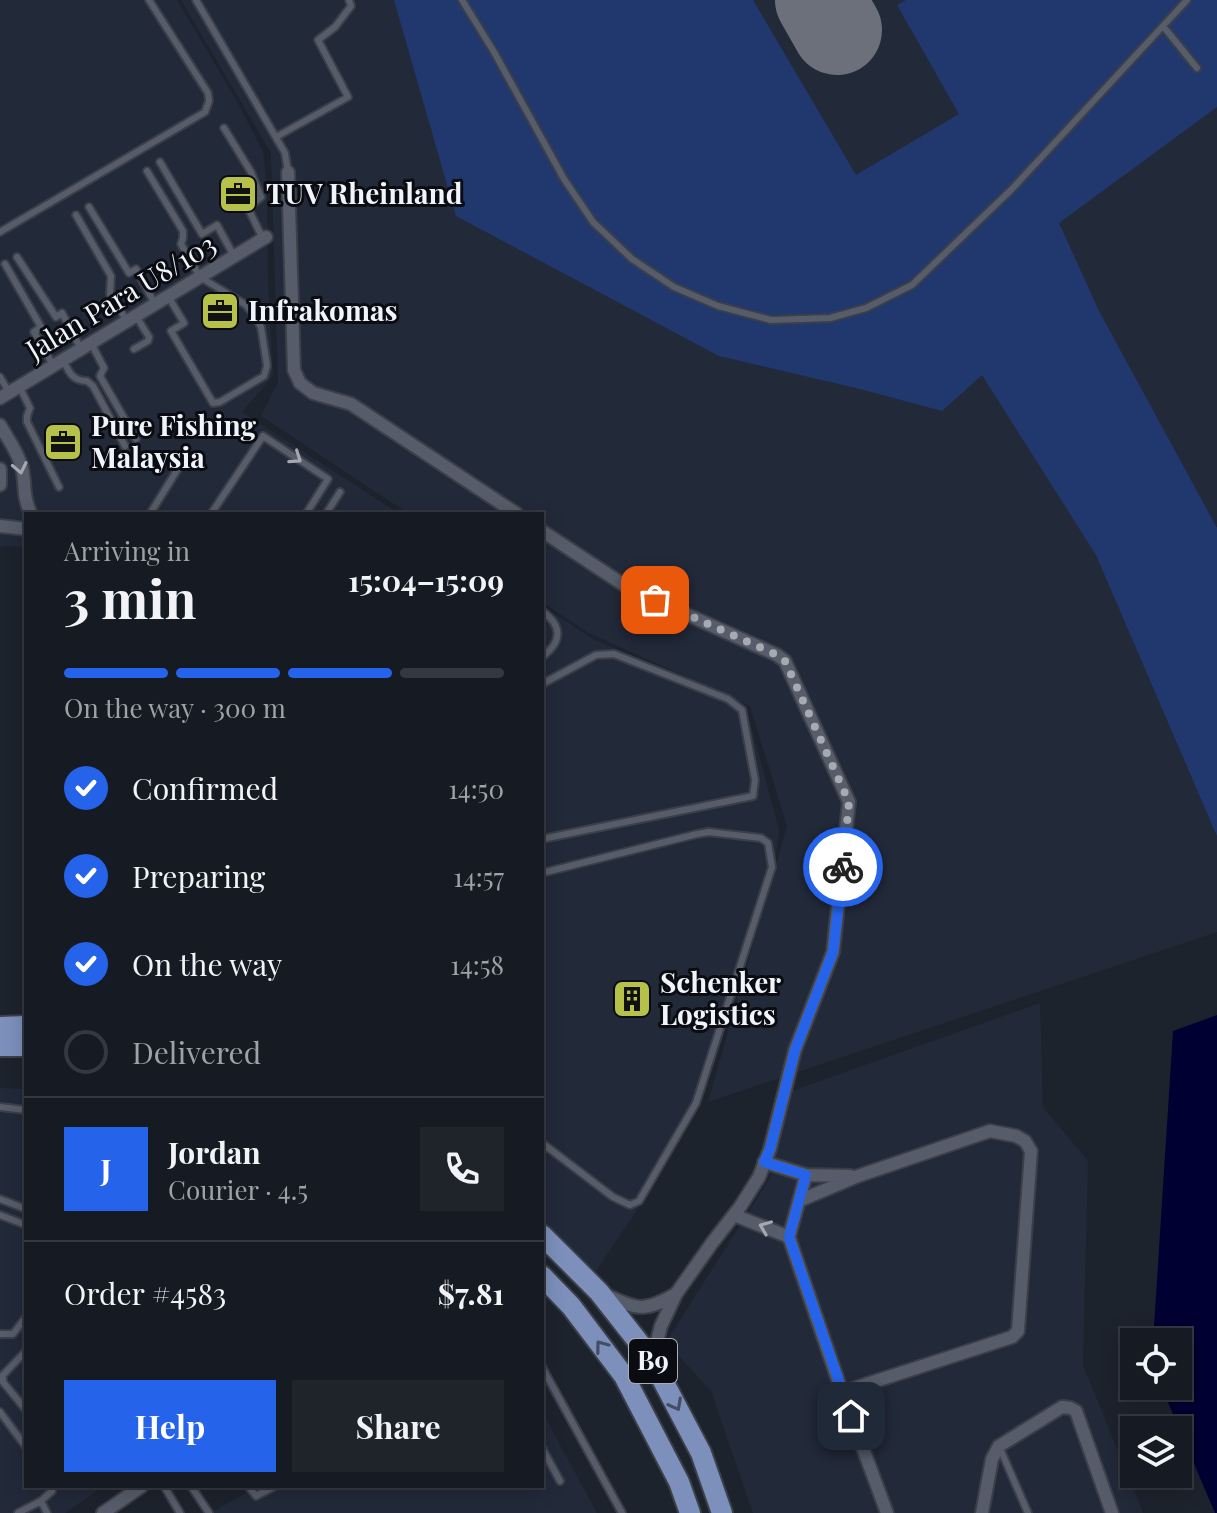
<!DOCTYPE html>
<html lang="en">
<head>
<meta charset="utf-8">
<style>
	body { margin:0; font-family:"Playfair Display",serif; background:#1f232a; color:#f1f3f6; height:100vh; display:flex; flex-direction:column; font-size:30px; white-space:nowrap }
	* { box-sizing:border-box; margin:0 }
	p { font-size:26px; color:#9ea1a5 }
	.icon { flex:none; width:44px; height:44px; fill:none; stroke:currentColor; stroke-width:2; stroke-linecap:round; stroke-linejoin:round }
	.map { position:relative; flex:1; overflow:hidden }
	.panel { position:absolute; left:24px; top:512px; width:520px; height:976px; display:flex; flex-direction:column; background:#161a22; border-radius:0px; box-shadow:0 4px 20px #0003,0 0 0 2px #353840 }
	.panel>* { flex:none }
	.buttons { position:absolute; left:1120px; top:1328px; display:grid; gap:16px }
	.buttons a { display:grid; place-items:center; width:72px; height:72px; border-radius:0px; background:#161a22; box-shadow:0 4px 20px #0003,0 0 0 2px #353840; font-size:40px }
	.pin { position:absolute; display:grid; place-items:center; width:68px; height:68px; color:#fff; margin:-34px; border-radius:16px; box-shadow:0 4px 12px #0006 }
	.courier { position:absolute; display:grid; place-items:center; width:80px; height:80px; margin:-40px; border:6px solid #2563eb; border-radius:50%; background:#fff; color:#222; box-shadow:0 2px 10px #0007 }
	.summary em { font-style:normal; font-weight:700 }
	.summary div { display:flex; flex-direction:column-reverse }
	.summary { display:flex; align-items:center; justify-content:space-between; height:136px; padding:0 40px }
	h1 { font-size:52px; font-weight:700; line-height:60px }
	.bar { display:grid; grid-template-columns:repeat(4,1fr); gap:12px 8px; align-content:center; height:96px; padding:0 40px }
	.bar i { height:10px; border-radius:6px; background:#353840 }
	.bar .on { background:#2563eb }
	.bar p { grid-column:span 4 }
	.line { display:flex; align-items:center; gap:20px; padding:0 40px; border-top:2px solid #353840 }
	.line div { flex:1 }
	.round { display:grid; place-items:center; flex:none; width:84px; height:84px; border-radius:0px; background:#1f232a }
	ol { padding:0 40px; list-style:none }
	li { display:flex; align-items:center; gap:24px; height:88px }
	li p { margin-inline-start:auto }
	li .icon { padding:8px; border-radius:50%; background:#2563eb; color:#fff; stroke-width:4 }
	li:last-child { color:#9ea1a5 }
	li i { width:44px; height:44px; border:4px solid #353840; border-radius:50% }
	.button { display:flex; gap:16px; margin-top:auto; padding:16px 40px }
	.button a { flex:1; height:92px; border-radius:0px; background:#2563eb; color:#fff; font-size:32px; font-weight:700; line-height:92px; text-align:center }
	.button a+a { background:#1f232a; color:#f1f3f6 }
	.map>svg:first-child { display:block }
	.built { fill:#222939 }
	.green { fill:#21386f }
	.water { fill:#010032 }
	.lines { fill:none; stroke-linecap:round; stroke-linejoin:round }
	.runway { stroke:#6c707a; stroke-width:90 }
	.service-casing { stroke:#3b3f48; stroke-width:10 }
	.minor-casing { stroke:#3b3f48; stroke-width:16 }
	.primary-casing { stroke:#3b3f48; stroke-width:24 }
	.service { stroke:#565c69; stroke-width:6 }
	.minor { stroke:#565c69; stroke-width:12 }
	.primary { stroke:#7c90bb; stroke-width:20 }
	.oneway { stroke:#a3a8b2 }
	.oneway2 { stroke:#434e66 }
	.done { stroke:#a6abb3; stroke-width:8; stroke-dasharray:0 14.4 }
	.route { stroke:#2563eb; stroke-width:10 }
	.labels { text-anchor:middle; stroke-width:6; stroke-linejoin:round; paint-order:stroke }
	.shield { fill:#0a0c11; stroke:#abaeb5; stroke-width:2 }
	.shield-label { font-size:26px; font-weight:bold; fill:#f0f4fb }
	.poi-label { font-size:28px; font-weight:bold; fill:#f0f4fb; stroke:#0a0c11; text-anchor:start }
	.street-label { font-size:28px; fill:#f0f4fb; stroke:#0a0c11 }
</style>
</head>
<body>
<div class="map">
<svg width="1217" height="1513" viewBox="0 0 1217 1513">
	<rect width="100%" height="100%" fill="#1d232d"/>
	<path class="built" d="M0 0H177L238 103 263 152 267 186 268 281 273 376 242 412 400 514H26V548L16 546H0Z
		M181 0H1217V932L708 1102 787 826 750 706 587 632 542 602V514H409L261 416 278 382 271 153Z
		M542 606 595 640 720 694 746 707 779 830 776 857 703 1099 645 1198 596 1271 542 1227Z
		M1040 1003 1043 1107 1088 1161 1083 1365 1143 1513H753L711 1391 666 1342 770 1178 792 1091Z
		M0 1088 26 1089V1486H104L65 1513H0Z
		M542 1412 597 1513H210L259 1486H542Z"/>
	<path class="green" d="M394 0H753L856 175 959 114 897 5 906 0H1217V107L1059 223 1099 311 1217 528V836L1096 555 982 375 942 411 860 389 719 356 456 216Z"/>
	<path class="water" d="M1217 1015V1513H1215L1161 1386H1178V1342H1153L1173 1031Z"/>
	<g class="lines">
		<path class="runway" d="M820 0 837 30"/>
		<defs>
			<path id="service" d="M196 0 285 153 288 172
				M462 0 494 52 564 179 593 222 632 259 674 287 718 306 771 320 830 318 866 308 912 285 1012 189 1187 0
				M1163 26 1197 68
				M224 128 251 172 261 197 248 208 263 239
				M276 137 348 97 318 40 335 27 351 6 349 0
				M160 162 202 234 217 225 234 256
				M147 171 183 231V238L181 244 200 277 246 305 255 316 261 327 267 366 264 376 220 402 213 403 171 331 184 323 168 296
				M89 207 129 273 136 269 155 304
				M76 215 111 276 110 294 127 321
				M0 232 205 112 209 101 208 93 149 0
				M17 257 56 317 62 313 81 349
				M5 264 41 327 34 332 53 365
				M91 343 104 368 100 376 136 439
				M134 349 148 341 149 337 136 316
				M63 360C69 372 72 381 87 381L93 386 125 446
				M0 377 9 392
				M19 386 30 408 27 416V422L59 487
				M150 514 179 467
				M211 514 263 436 328 479 306 514
				M326 514 340 492
				M542 611C563 626 562 642 542 657
				M542 684 596 655 614 654 728 699 742 710 755 780 753 796 542 839
				M542 873 697 834 709 832 761 838 768 843 772 867 696 1103 639 1201 630 1205 613 1197 542 1143
				M0 1107 26 1110
				M0 1199 26 1209
				M0 1215 26 1225
				M0 1334H13L26 1317
				M26 1351 3 1375V1382L26 1410
				M542 1367 622 1513
				M0 1412 26 1447
				M999 1446 1028 1513
				M542 1448 560 1481
				M164 1486 180 1513
				M191 1486 209 1513
				M248 1486 256 1496 275 1486
				M41 1501 47 1513
				M18 1513 41 1501 52 1491V1486"/>
			<path id="minor" d="M288 172 294 370 300 383 313 393 351 404 517 514
				M0 398 266 237
				M0 425C8 439 18 452 22 468 26 485 22 495 31 514
				M0 469V485
				M0 526 26 529
				M542 531 630 589 777 655 785 661 849 802 833 952 795 1050 770 1149 759 1177 740 1207 712 1243 676 1294 661 1326 656 1345 657 1364
				M806 1175 851 1176
				M801 1200 858 1176 990 1131 1016 1136 1025 1141 1031 1151 1018 1331 1012 1337 842 1392
				M734 1215 789 1237 806 1175 764 1162
				M789 1237 842 1392 887 1513
				M606 1295C637 1310 645 1312 676 1294
				M103 1513 142 1486
				M982 1513 992 1459 999 1446 1062 1407 1070 1408 1076 1411 1112 1513"/>
			<path id="primary" d="M0 1027 26 1026
				M0 1046H26
				M542 1235 599 1292 651 1358 701 1453 722 1513
				M542 1276 571 1306 624 1376 679 1482 690 1513"/>
		</defs>
		<use href="#service" class="service-casing"/>
		<use href="#minor" class="minor-casing"/>
		<use href="#primary" class="primary-casing"/>
		<use href="#service" class="service"/>
		<use href="#minor" class="minor"/>
		<use href="#primary" class="primary"/>
	</g>
	<defs><path id="oneway-chevron" d="M-2-3.5L2.5 0L-2 3.5" fill="none" stroke-width="1.6" stroke-linecap="round" stroke-linejoin="round" transform="scale(2)"/></defs>
	<g class="oneway">
		<use href="#oneway-chevron" transform="translate(296 458) rotate(34)"/>
		<use href="#oneway-chevron" transform="translate(20 468) rotate(78)"/>
		<use href="#oneway-chevron" transform="translate(765 1227) rotate(-158)"/>
	</g>
	<g class="oneway2">
		<use href="#oneway-chevron" transform="translate(601 1346) rotate(-127)"/>
		<use href="#oneway-chevron" transform="translate(676 1405) rotate(62)"/>
	</g>
	<g class="lines">
		<path class="done" d="M655 600 777 655 785 661 849 802 843 867"/>
		<path class="route" d="M843 867 833 952 795 1050 770 1149 764 1162 806 1175 789 1237 851 1416"/>
	</g>
	<defs>
		<symbol id="office-square" viewBox="-11 -11 22 22"><rect x="-9" y="-9" width="18" height="18" rx="4" fill="#b6c149" stroke="#0a0c11"/><path d="M-6-3h4V-5.5h4V-3h4V5H-6ZM-1-4.5V-3h2v-1.5ZM-6 0V1H6V0Z" fill="#111"/></symbol>
		<symbol id="building-square" viewBox="-11 -11 22 22"><rect x="-9" y="-9" width="18" height="18" rx="4" fill="#b6c149" stroke="#0a0c11"/><path d="M-4-6H4V6H1V3H-1V6H-4ZM-2.5-4.3h1.7v1.8h-1.7ZM.8-4.3h1.7v1.8H.8ZM-2.5-1h1.7V.8h-1.7ZM.8-1h1.7V.8H.8Z" fill="#111"/></symbol>
	</defs>
	<g fill-rule="evenodd">
		<use href="#office-square" x="216" y="172" width="44" height="44"/>
		<use href="#office-square" x="198" y="289" width="44" height="44"/>
		<use href="#office-square" x="41" y="420" width="44" height="44"/>
		<use href="#building-square" x="610" y="977" width="44" height="44"/>
	</g>
	<g class="labels">
		<rect class="shield" x="629" y="1339" width="48" height="44" rx="6"/>
		<g class="shield-label">
			<text x="653" y="1370">B9</text>
		</g>
		<g class="poi-label">
			<text x="266" y="204">TUV Rheinland</text>
			<text x="248" y="321">Infrakomas</text>
			<text x="91" y="436">Pure Fishing<tspan x="91" dy="32">Malaysia</tspan></text>
			<text x="660" y="993">Schenker<tspan x="660" dy="32">Logistics</tspan></text>
		</g>
		<g class="street-label">
			<text transform="translate(121 297) rotate(-31)" y="10">Jalan Para U8/103</text>
		</g>
	</g>
</svg>
<div class="buttons">
<a><svg class="icon" aria-label="locate" viewBox="0 0 24 24"><circle cx="12" cy="12" r="6"/><path d="M12 2v4M12 18v4M2 12h4M18 12h4"/></svg></a>
<a><svg class="icon" aria-label="layers" viewBox="0 0 24 24"><path d="M12 4l9 5-9 5-9-5zM3 14l9 5 9-5"/></svg></a>
</div>
<div class="pin" style="left:655px;top:600px;background:#ea580c"><svg class="icon" aria-label="bag" viewBox="0 0 24 24"><path d="M5 8h14l-1 12H6zM9 8a3 3 0 0 1 6 0"/></svg></div>
<div class="pin" style="left:851px;top:1416px;background:#1f2937"><svg class="icon" aria-label="home" viewBox="0 0 24 24"><path d="M3 11l9-7 9 7M6 9v11h12V9"/></svg></div>
<div class="courier" style="left:843px;top:867px"><svg class="icon" aria-label="bike" viewBox="0 0 24 24"><circle cx="6" cy="16" r="4"/><circle cx="18" cy="16" r="4"/><path d="M6 16l4-8h5l3 8M10 8l3 8H6M13 5h3"/></svg></div>
<section class="panel">
<div class="summary"><div><h1>3 min</h1><p>Arriving in</p></div><em>15:04–15:09</em></div>
<div class="bar"><i class="on"></i><i class="on"></i><i class="on"></i><i></i><p>On the way · 300 m</p></div>
<ol>
<li><svg class="icon" aria-label="check" viewBox="0 0 24 24"><path d="M5 12l5 5 9-10"/></svg>Confirmed<p>14:50</p></li>
<li><svg class="icon" aria-label="check" viewBox="0 0 24 24"><path d="M5 12l5 5 9-10"/></svg>Preparing<p>14:57</p></li>
<li><svg class="icon" aria-label="check" viewBox="0 0 24 24"><path d="M5 12l5 5 9-10"/></svg>On the way<p>14:58</p></li>
<li><i></i>Delivered</li>
</ol>
<div class="line" style="height:144px"><b class="round" style="background:#2563eb;color:#fff">J</b><div><b>Jordan</b><p>Courier · 4.5</p></div><a class="round"><svg class="icon" aria-label="phone" viewBox="0 0 24 24"><path d="M5 4h4l2 5-3 2q2 4 5 5l2-3 5 2v4C11 20 4 13 5 4z"/></svg></a></div>
<div class="line" style="height:104px"><div>Order #4583</div><b>$7.81</b></div>
<div class="button"><a>Help</a><a>Share</a></div>
</section>
</div>
</body>
</html>
